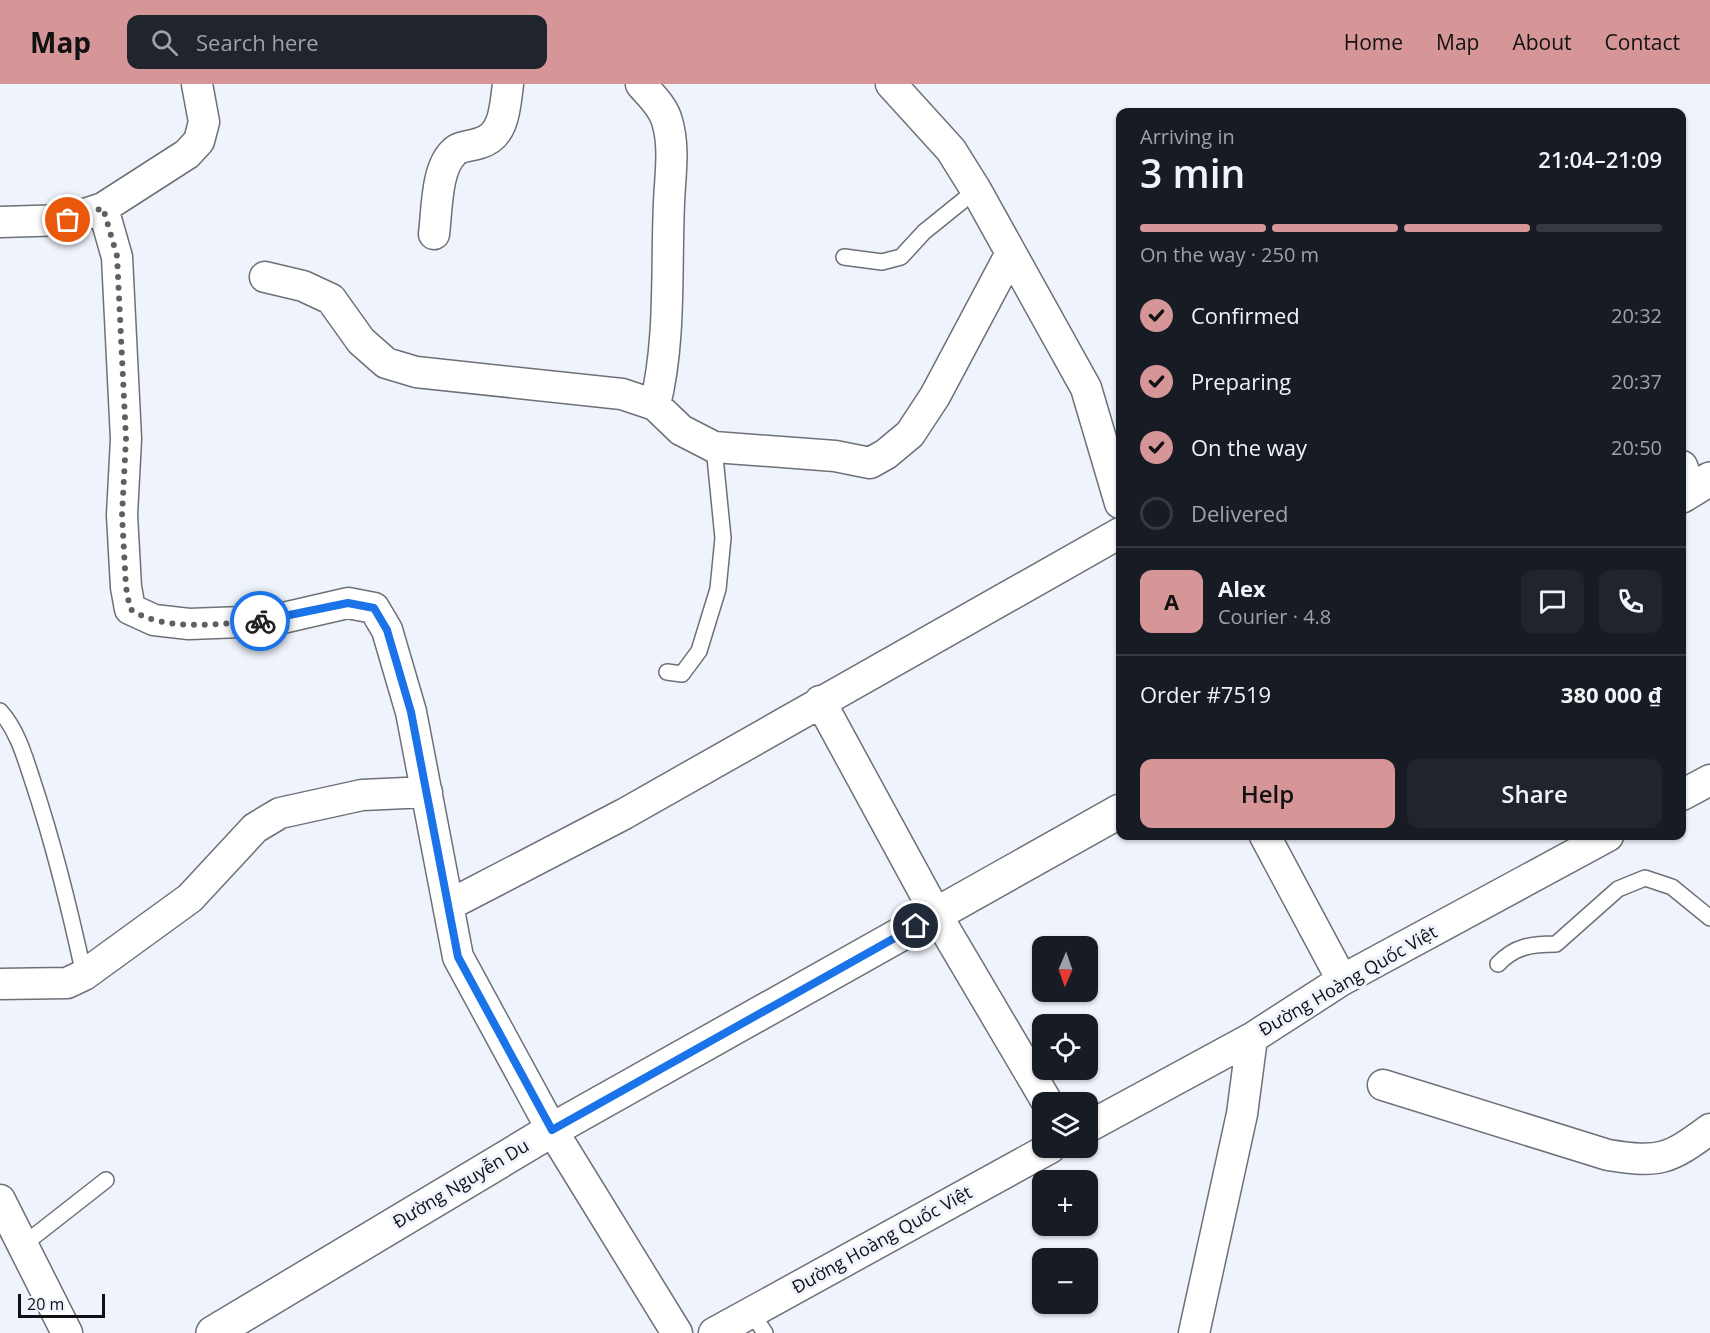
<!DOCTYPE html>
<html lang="en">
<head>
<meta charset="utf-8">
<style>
	body { margin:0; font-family:"Open Sans",sans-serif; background:#20242c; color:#f1f3f6; height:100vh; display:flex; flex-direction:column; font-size:22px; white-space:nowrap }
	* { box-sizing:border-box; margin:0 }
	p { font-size:20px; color:#9ea1a6 }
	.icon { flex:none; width:33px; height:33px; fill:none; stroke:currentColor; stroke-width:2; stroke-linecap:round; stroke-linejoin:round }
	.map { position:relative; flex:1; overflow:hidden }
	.panel { position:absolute; left:1116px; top:24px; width:570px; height:732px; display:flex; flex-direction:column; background:#171b24; border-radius:12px; box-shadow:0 2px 4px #0004 }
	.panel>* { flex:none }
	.needle { width:39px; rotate:182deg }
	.fabs { position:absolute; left:1032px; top:852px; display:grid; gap:12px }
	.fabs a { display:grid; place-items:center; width:66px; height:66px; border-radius:12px; background:#171b24; box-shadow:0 2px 4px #0004; font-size:30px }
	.scale { position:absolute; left:18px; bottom:15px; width:87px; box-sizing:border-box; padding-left:6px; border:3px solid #101114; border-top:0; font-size:16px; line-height:21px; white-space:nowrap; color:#101114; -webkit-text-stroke:4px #eff3fb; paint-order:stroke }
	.pin { position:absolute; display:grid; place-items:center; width:51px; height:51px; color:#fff; margin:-26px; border:3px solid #fff; border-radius:50%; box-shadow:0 2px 6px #0007 }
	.courier { position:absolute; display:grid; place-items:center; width:60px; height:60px; margin:-30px; border:4px solid #1a73e8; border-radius:50%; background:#fff; color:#222; box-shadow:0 2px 8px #0007 }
	.head em { font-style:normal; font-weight:600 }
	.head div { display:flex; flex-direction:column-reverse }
	.head { display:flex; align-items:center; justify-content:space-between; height:102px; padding:0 24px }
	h1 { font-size:39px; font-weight:600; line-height:45px }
	.bar { display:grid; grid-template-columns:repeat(4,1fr); gap:9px 6px; align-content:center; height:72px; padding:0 24px }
	.bar i { height:8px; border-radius:4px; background:#363941 }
	.bar .active { background:#d69698 }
	.bar p { grid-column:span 4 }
	.line { display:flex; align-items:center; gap:15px; padding:0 24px; border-top:2px solid #363941 }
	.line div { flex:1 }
	.round { display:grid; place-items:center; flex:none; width:63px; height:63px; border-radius:12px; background:#20242c }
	ol { padding:0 24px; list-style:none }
	li { display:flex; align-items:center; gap:18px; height:66px }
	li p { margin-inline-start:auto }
	li .icon { padding:6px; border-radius:50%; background:#d69698; color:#111; stroke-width:4 }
	li:last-child { color:#9ea1a6 }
	li i { width:33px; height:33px; border:3px solid #363941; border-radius:50% }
	.cta { display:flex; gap:12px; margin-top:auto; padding:12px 24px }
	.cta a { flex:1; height:69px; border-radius:12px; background:#d69698; color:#111; font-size:24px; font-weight:600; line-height:69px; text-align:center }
	.cta a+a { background:#20242c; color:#f1f3f6 }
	header { display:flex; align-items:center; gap:36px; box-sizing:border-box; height:84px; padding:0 30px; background:#d69698; color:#111 }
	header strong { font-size:28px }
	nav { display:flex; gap:33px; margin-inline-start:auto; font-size:21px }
	.search { width:420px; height:54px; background:#20242c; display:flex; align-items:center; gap:15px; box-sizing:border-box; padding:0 21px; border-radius:12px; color:#9ea1a6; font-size:22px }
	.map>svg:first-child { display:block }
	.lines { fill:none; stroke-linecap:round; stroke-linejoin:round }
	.service-casing { stroke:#6d7077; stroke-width:18 }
	.minor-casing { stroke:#6d7077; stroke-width:33 }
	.tertiary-casing { stroke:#6d7077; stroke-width:36 }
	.service { stroke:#fff; stroke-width:15 }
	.minor { stroke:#fff; stroke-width:30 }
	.tertiary { stroke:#fff; stroke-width:33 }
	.done { stroke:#5e6065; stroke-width:6; stroke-dasharray:0 10.8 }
	.route { stroke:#1a73e8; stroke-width:8 }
	.labels { text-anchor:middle; stroke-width:6; stroke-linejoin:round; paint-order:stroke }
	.street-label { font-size:18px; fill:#101114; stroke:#eff3fb }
</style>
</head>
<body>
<header>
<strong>Map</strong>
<div class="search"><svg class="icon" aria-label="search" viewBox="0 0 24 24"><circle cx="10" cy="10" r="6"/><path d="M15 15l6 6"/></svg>Search here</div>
<nav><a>Home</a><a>Map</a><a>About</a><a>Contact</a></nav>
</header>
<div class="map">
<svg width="1710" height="1249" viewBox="0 0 1710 1249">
	<rect width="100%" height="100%" fill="#eff3fb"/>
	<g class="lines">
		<defs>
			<path id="service" d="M844 173 882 178 901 173 924 148 976 106
				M667 588 682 590 699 567 718 505 723 454 714 363
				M0 627C18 647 25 674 33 698 54 761 70 826 84 891
				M1498 880C1515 862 1532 860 1556 860L1618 805 1645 794 1672 803 1710 834
				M23 1161 106 1096
				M751 1228 765 1249"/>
			<path id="minor" d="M641 0C650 11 663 22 667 37 675 63 670 92 669 119 666 186 671 256 655 321
				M891 0 951 66 976 106 1086 304 1120 419
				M103 124 117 173 126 355 122 431 126 503 130 525 154 536 189 540 270 537 348 519 374 524 387 546 411 628 458 873 552 1046 677 1249
				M0 138 67 136 103 124 187 70 199 57 204 38 197 0
				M434 150C437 127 436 84 454 68 460 62 472 62 480 59 505 52 505 22 508 0
				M265 193 303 202 331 215 361 257 386 279 416 288 622 310 655 321 681 346 714 363 835 372 870 379 886 370 910 350 935 312 1011 169
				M1682 382 1692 406
				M820 617 936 830 1047 1018
				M1682 711 1710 696
				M1265 752 1342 896
				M449 821 624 730 1120 449
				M0 900 67 899 84 891 190 814 255 744 280 729 362 711 427 708
				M1383 1001 1608 1071C1660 1079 1668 1076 1710 1045
				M1088 1043 1252 954 1342 896 1608 752
				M0 1116 67 1249
				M714 1249 1050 1064
				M1194 1249 1242 1030 1252 954"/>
			<path id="tertiary" d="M1682 412 1710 395
				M213 1249 552 1046 1120 727"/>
		</defs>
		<use href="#service" class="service-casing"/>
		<use href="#minor" class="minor-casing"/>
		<use href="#tertiary" class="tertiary-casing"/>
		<use href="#service" class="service"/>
		<use href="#minor" class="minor"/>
		<use href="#tertiary" class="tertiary"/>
	</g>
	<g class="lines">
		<path class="done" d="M68 136 103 124 117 172 126 355 122 431 126 503 130 525C165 549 220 539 260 537"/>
		<path class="route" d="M260 537 348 519 374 524 387 546 411 628 458 873 552 1046 916 842"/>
	</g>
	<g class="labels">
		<g class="street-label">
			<text transform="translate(1348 897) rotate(-30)" y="6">Đường Hoàng Quốc Việt</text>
			<text transform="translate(461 1100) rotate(-31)" y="6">Đường Nguyễn Du</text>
			<text transform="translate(882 1156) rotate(-29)" y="6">Đường Hoàng Quốc Việt</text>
		</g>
	</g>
</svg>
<div class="fabs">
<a><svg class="needle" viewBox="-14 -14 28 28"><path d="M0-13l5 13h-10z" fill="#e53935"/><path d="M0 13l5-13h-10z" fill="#9ea1a6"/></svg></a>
<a><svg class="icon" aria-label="locate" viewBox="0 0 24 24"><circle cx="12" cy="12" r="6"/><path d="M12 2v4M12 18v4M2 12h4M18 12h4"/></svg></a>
<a><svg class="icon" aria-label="layers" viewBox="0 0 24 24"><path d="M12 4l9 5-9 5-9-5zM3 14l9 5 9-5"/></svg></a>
<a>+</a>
<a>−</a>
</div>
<div class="scale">20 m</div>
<div class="pin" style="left:68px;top:136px;background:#ea580c"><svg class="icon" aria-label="bag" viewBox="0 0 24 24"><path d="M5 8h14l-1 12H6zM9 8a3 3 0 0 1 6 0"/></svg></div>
<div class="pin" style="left:916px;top:842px;background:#1f2937"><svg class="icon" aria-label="home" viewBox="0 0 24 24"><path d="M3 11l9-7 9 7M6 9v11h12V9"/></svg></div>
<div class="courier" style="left:260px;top:537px"><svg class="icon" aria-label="bike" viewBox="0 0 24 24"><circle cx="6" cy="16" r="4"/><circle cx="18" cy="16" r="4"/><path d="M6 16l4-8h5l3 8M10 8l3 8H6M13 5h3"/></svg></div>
<section class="panel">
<div class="head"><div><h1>3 min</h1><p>Arriving in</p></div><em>21:04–21:09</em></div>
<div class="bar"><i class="active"></i><i class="active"></i><i class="active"></i><i></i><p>On the way · 250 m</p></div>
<ol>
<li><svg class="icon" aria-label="check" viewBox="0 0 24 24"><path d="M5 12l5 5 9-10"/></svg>Confirmed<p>20:32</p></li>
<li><svg class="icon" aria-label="check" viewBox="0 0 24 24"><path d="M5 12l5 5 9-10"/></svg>Preparing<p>20:37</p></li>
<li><svg class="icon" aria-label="check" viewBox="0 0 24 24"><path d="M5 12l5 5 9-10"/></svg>On the way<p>20:50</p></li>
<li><i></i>Delivered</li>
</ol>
<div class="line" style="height:108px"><b class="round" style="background:#d69698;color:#111">A</b><div><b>Alex</b><p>Courier · 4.8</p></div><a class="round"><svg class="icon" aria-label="chat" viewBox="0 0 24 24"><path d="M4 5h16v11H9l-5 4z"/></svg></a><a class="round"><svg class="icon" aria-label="phone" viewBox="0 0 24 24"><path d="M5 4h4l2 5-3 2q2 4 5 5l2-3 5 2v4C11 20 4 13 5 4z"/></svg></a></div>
<div class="line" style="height:78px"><div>Order #7519</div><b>380 000 ₫</b></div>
<div class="cta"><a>Help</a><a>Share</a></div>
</section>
</div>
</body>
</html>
